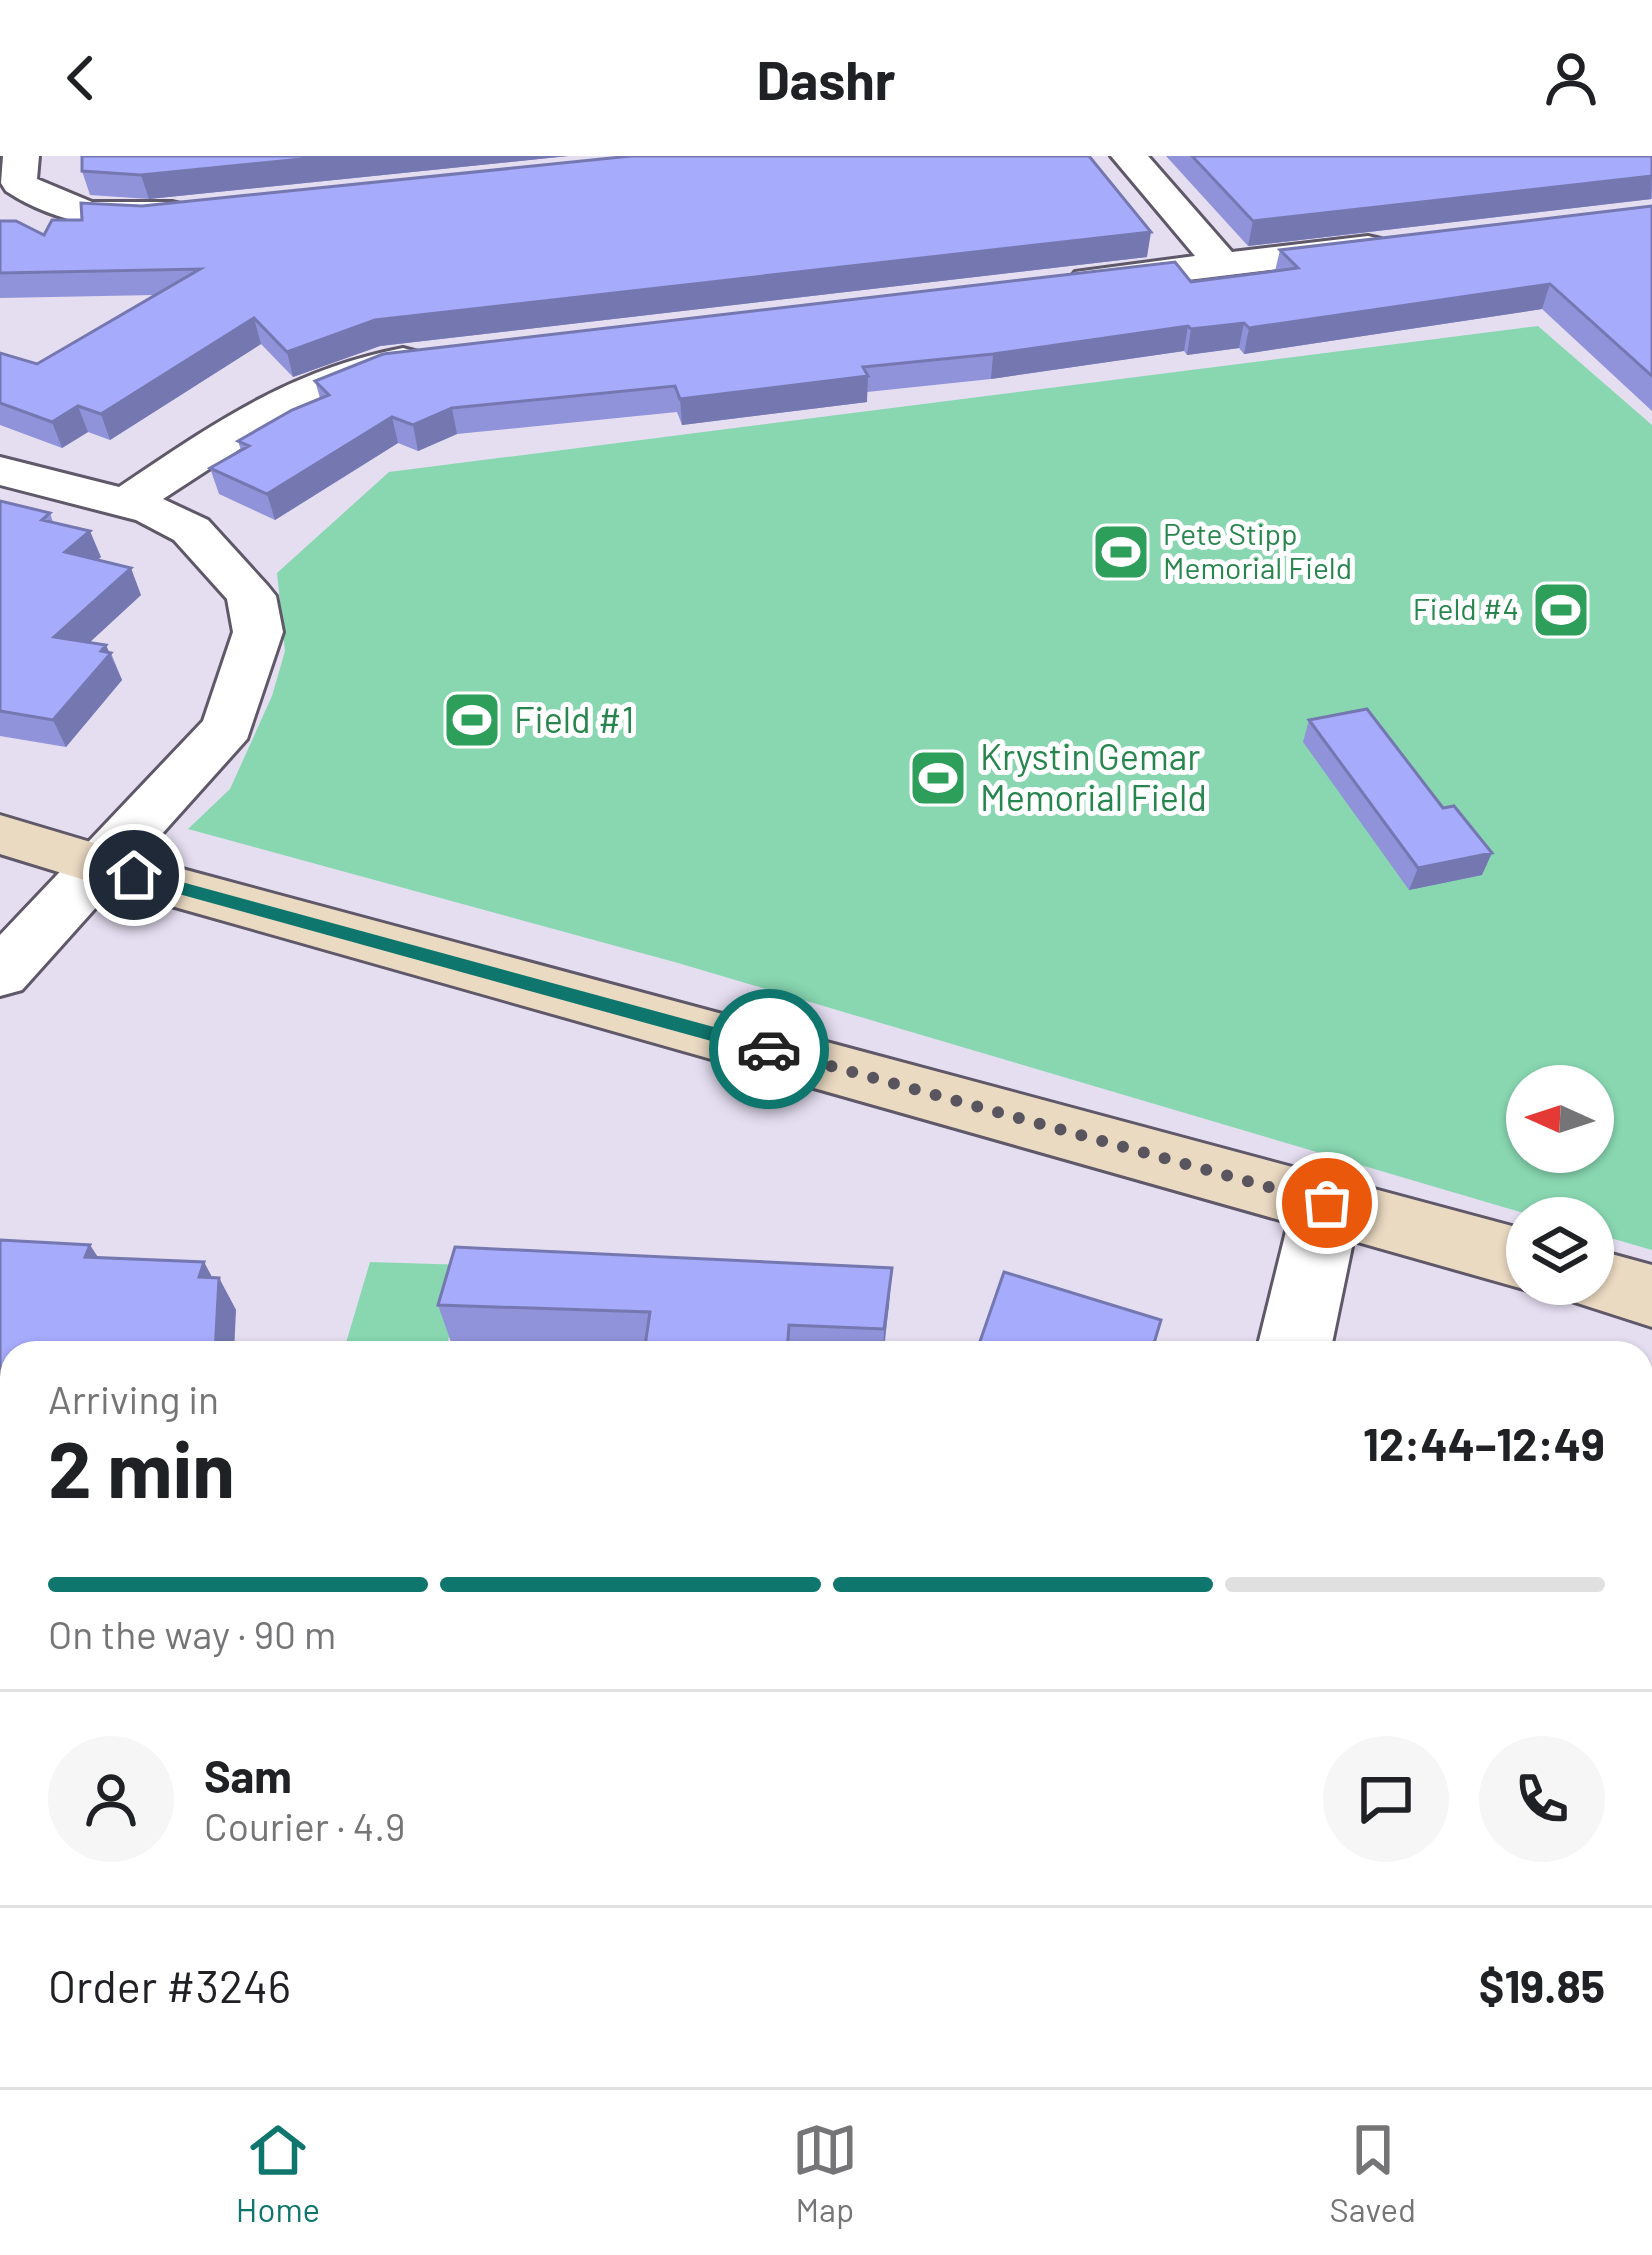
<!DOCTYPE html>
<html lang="en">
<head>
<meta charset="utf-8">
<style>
	body { margin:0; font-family:Barlow,sans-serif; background:#f6f6f6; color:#202124; height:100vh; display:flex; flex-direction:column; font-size:45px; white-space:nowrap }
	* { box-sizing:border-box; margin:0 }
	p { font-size:39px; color:#757577 }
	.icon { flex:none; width:66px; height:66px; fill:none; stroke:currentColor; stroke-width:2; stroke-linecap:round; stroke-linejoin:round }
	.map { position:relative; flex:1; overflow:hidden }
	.sheet { position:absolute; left:0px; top:1185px; width:1653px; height:747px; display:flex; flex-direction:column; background:#fff; border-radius:36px 36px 0 0; box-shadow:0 3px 9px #0004 }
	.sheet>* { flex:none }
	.needle { width:78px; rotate:273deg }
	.tools { position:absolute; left:1506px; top:909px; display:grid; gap:24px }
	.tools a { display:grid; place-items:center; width:108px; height:108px; border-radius:50%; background:#fff; box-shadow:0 3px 9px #0004; font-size:60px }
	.pin { position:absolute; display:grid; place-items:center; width:102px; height:102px; color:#fff; margin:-51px; border:6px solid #fff; border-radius:50%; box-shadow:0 3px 12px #0007 }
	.courier { position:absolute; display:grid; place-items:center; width:120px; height:120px; margin:-60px; border:9px solid #0f766e; border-radius:50%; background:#fff; color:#222; box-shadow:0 3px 15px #0007 }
	.overview em { font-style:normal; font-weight:700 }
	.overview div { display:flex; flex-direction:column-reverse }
	.overview { display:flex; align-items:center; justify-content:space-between; height:204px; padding:0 48px }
	h1 { font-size:78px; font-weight:700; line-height:90px }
	.bar { display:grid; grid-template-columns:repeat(4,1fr); gap:18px 12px; align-content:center; height:144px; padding:0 48px }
	.bar i { height:15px; border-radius:9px; background:#e0e0e0 }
	.bar .on { background:#0f766e }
	.bar p { grid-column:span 4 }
	.line { display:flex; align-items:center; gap:30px; padding:0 48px; border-top:3px solid #e0e0e0 }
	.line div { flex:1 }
	.round { display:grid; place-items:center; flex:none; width:126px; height:126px; border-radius:63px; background:#f6f6f6 }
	header { display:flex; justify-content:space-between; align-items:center; height:156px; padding:0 48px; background:#fff; font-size:54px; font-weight:700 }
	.tabs { display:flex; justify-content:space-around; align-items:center; height:168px; border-top:3px solid #e0e0e0; background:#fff; font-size:33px; color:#757577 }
	.tabs a { display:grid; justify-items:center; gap:6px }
	.tabs .on { color:#0f766e }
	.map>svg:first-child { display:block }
	.green { fill:#88d7b1; fill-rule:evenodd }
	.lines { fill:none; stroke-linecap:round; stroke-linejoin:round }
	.minor-casing { stroke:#5f5869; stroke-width:6 }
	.secondary-casing { stroke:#5f5869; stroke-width:6 }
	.minor { fill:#fff; fill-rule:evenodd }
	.secondary { fill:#ebdac2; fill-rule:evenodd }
	.wall { fill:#9093d9 }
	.shaded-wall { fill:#7578b0 }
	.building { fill:#a7abfc; stroke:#7578b0; stroke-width:3 }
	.route { fill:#0f766e }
	.done { stroke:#59555f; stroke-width:12; stroke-dasharray:0 21.6 }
	.labels { text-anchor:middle; stroke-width:10; stroke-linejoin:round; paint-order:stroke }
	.far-leisure-label { font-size:30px; fill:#27864d; stroke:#fff; text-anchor:start }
	.leisure-label { font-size:36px; fill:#27864d; stroke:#fff; text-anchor:start }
</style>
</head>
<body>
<header><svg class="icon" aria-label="back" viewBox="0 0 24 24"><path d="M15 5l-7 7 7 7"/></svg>Dashr<svg class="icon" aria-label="person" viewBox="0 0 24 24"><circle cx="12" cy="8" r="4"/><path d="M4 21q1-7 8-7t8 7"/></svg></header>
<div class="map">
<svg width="1652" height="1931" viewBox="0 0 1652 1931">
	<rect width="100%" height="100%" fill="#e5def1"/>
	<path class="green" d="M1538 170 1652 269V1094L1593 1077V1062H1540L678 807 188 673 230 633 272 540 285 495 277 417 389 316ZM1527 930H1593V996H1527Z
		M370 1106 467 1109 445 1197H343Z"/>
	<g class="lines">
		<defs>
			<path id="minor" d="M3 0H39L37 23 92 46H172L185 49 190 57 185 65C126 80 57 69 6 35L1 27Z
				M1111 0H1148L1232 96 1368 80 1381 83 1387 91 1381 99 1368 102 1089 136 1075 132 1069 124 1075 116 1195 100Z
				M403 192 418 196 424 205 418 214 373 223 306 250 163 343 208 364 268 430 276 440 283 476 247 583 22 834 0 840V779L203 565 233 476 227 443 174 384 136 364 0 329V301L119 331C213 268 289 214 403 192Z
				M1327 1019 1351 1027 1361 1047 1330 1197H1256L1293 1047 1303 1027Z
				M0 1362 12 1363V1439L0 1438Z
				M1641 1771 1652 1775V1869L1641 1865Z
				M99 1920H195L191 1931H95Z
				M1092 1920H1188L1186 1931H1090Z"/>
			<path id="secondary" d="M0 659 171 710 1527 1074V1128H1543L1527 1134 143 742 0 698Z
				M1593 1093 1652 1109V1171L1568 1144 1560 1128H1593Z"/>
		</defs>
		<use href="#minor" class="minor-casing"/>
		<use href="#secondary" class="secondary-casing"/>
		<use href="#minor" class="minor"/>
		<use href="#secondary" class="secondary"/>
	</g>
	<path class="wall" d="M568 0 149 43 90 39 82 15Z
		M1166 0H1652V43L1248 90Z
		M1652 50V255L1542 153 1244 198 1239 192 1187 199 1184 195 991 223 867 236V246L682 269 677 256 457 278 418 295 398 287 275 364 219 338 210 312 241 294 238 285 320 242 315 225 1275 115 1280 94Z
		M0 65 44 79 1147 101 380 190 293 221 261 188 110 284 88 276 62 292 0 269V197L37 208 155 139 0 142Z
		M0 345 50 357 53 366 101 401 97 404 141 439 89 487 111 497 122 524 66 591 0 580Z
		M1309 564 1482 719 1409 734 1303 586Z
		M0 1084 219 1122 236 1154 12 1197V1273L0 1259Z
		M892 1112 884 1197H644L645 1193 451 1186 438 1149Z
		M1641 1236 1649 1300 1652 1301V1571L1641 1567Z
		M12 1513V1758L0 1757V1540H4Z
		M1403 1920H1500L1524 1931H1402Z"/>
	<path class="shaded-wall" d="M332 0H568L149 43 141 19Z
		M1652 20 1651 43 1248 90 1253 65Z
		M1151 76 1147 101 380 190 293 221 287 196 375 164Z
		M1550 128 1542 153 1244 198 1249 172Z
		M254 162 261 188 110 284 101 258Z
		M1244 167 1239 192 1187 199 1191 173Z
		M1188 170 1184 195 991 223 993 198Z
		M868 220 867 246 682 269 680 243Z
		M78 250 88 276 62 292 52 266Z
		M452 252 457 278 418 295 413 269Z
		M392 261 398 287 275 364 267 338Z
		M90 375 101 401 76 423 65 396Z
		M131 412 141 439 66 508 54 481Z
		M106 489 122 524 66 591 53 564Z
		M1492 697 1482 719 1409 734 1418 712Z
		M90 1089 111 1121 85 1101Z
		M204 1106 218 1132 219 1122 236 1154 234 1197H215L199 1121Z
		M892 1112 889 1150 883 1197 884 1173Z
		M433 1920H446L444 1931H430Z"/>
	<path class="building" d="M82 0H332L141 19 82 15Z
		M631 0H1089L1151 76 375 164 287 196 254 162 101 258 78 250 52 266 0 247V197L37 208 200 113 0 117V65H16L44 79 52 64H82L81 47 142 50Z
		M1192 0H1652V20L1253 65Z
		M1652 50V220L1550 128 1249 172 1244 167 1191 173 1188 170 993 198 863 211 868 220 680 243 675 230 452 252 413 269 392 261 267 338 210 312 249 290 238 285 292 254 329 239 315 225 383 198 1175 106 1191 126 1298 112 1280 94Z
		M0 345 50 357 42 364 90 375 65 396 131 412 54 481 106 489 101 495 111 497 53 564 0 555Z
		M1367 553 1443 652 1454 650 1492 697 1418 712 1309 564Z
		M0 1084 90 1089 85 1101 204 1106 199 1121 219 1122 215 1197H12V1246H0Z
		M455 1091 892 1112 884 1173 789 1169 787 1197H644L650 1156 438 1149Z
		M1004 1116 1161 1164 1151 1197H976Z
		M1476 1189 1505 1197H1475Z
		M1641 1236 1651 1239 1649 1300 1652 1301V1542L1641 1539Z
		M12 1513V1728L8 1740H0V1540H4Z
		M276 1920H433L430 1931H273Z
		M719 1920H837L834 1931H716Z
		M1427 1920H1500L1524 1931H1425Z"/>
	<path class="route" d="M134 713 769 886 778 893 769 901 128 724V715Z"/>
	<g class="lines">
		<path class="done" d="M769 893 1327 1047"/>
	</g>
	<defs>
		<symbol id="stadium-square" viewBox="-11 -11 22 22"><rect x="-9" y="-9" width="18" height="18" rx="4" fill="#2e9e5b" stroke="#fff"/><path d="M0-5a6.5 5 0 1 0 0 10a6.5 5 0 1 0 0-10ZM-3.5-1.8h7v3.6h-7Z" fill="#fff"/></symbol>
	</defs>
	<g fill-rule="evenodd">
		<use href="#stadium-square" x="1088" y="363" width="66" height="66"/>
		<use href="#stadium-square" x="1528" y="421" width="66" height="66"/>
		<use href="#stadium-square" x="439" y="531" width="66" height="66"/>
		<use href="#stadium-square" x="905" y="589" width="66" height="66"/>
	</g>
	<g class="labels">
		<g class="far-leisure-label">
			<text x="1163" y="389">Pete Stipp<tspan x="1163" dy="34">Memorial Field</tspan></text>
			<text x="1519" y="464" text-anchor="end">Field #4</text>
		</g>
		<g class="leisure-label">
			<text x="514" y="577">Field #1</text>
			<text x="980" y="614">Krystin Gemar<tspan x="980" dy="41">Memorial Field</tspan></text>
		</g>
	</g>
</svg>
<div class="tools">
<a><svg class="needle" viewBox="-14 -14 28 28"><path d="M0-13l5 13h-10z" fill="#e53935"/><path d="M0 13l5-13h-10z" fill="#757577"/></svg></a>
<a><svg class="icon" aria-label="layers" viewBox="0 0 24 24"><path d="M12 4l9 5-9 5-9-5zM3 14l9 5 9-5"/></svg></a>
</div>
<div class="pin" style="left:1327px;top:1047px;background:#ea580c"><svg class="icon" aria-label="bag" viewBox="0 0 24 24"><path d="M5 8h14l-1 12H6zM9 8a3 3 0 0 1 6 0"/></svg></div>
<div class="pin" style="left:134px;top:719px;background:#1f2937"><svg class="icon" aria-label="home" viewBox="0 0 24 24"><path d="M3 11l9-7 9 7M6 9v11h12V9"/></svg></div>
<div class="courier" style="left:769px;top:893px"><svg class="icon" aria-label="car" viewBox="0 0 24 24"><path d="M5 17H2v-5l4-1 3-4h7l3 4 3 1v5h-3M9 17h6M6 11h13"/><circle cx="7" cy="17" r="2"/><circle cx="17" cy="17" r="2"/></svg></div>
<section class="sheet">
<div class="overview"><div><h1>2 min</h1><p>Arriving in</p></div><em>12:44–12:49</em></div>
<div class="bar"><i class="on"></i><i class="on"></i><i class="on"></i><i></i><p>On the way · 90 m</p></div>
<div class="line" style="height:216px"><a class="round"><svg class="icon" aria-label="person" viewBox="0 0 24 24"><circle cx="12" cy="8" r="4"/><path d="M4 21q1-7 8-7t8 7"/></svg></a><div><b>Sam</b><p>Courier · 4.9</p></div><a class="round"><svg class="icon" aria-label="chat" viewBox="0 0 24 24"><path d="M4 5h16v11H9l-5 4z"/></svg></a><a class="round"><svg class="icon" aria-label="phone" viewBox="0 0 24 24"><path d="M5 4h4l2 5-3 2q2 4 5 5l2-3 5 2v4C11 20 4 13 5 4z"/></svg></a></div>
<div class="line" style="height:156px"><div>Order #3246</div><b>$19.85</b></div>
</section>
</div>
<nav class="tabs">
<a class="on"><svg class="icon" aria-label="home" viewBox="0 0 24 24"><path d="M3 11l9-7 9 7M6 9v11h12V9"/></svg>Home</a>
<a><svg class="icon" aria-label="map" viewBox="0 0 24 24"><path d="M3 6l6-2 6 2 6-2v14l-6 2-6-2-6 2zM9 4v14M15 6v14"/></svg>Map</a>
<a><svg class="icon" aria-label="saved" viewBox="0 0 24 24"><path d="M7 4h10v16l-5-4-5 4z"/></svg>Saved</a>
</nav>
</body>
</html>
